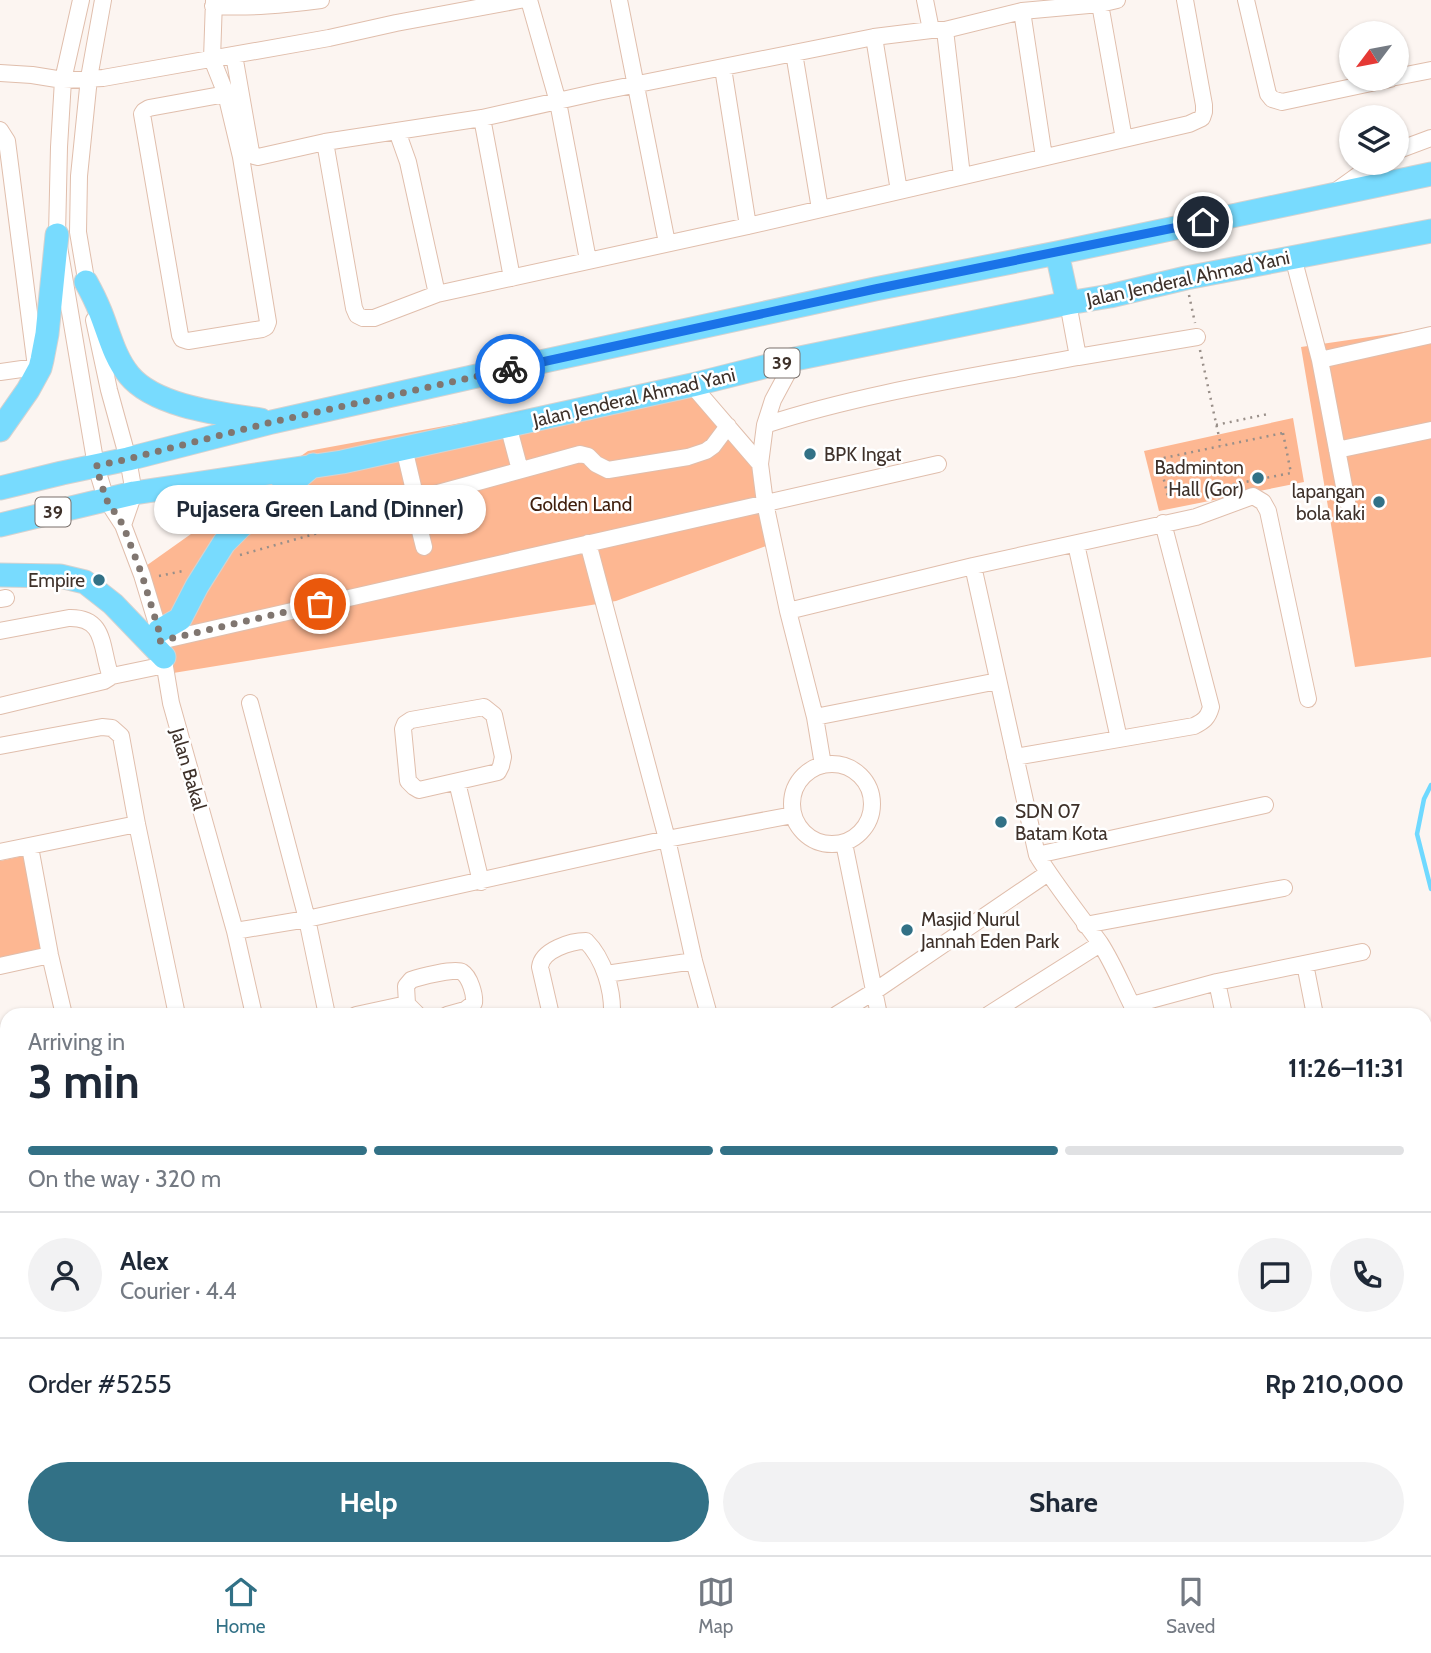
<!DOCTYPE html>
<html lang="en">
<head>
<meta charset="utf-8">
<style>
	body { margin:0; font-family:Cabin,sans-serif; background:#f2f2f3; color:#1f2937; height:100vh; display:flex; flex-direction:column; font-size:26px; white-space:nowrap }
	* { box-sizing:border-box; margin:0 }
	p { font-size:23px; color:#747a83 }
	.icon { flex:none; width:38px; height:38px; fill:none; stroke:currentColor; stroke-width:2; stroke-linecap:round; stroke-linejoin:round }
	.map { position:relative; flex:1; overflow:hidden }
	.details { position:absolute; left:0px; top:1008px; width:1432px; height:548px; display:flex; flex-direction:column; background:#fff; border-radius:21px 21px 0 0; box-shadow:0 2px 5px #0004 }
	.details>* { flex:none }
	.needle { width:46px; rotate:238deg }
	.controls { position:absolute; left:1339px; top:21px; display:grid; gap:14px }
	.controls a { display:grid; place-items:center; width:70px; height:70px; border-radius:50%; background:#fff; box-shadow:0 2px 5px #0004; font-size:35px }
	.pin { position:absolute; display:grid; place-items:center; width:60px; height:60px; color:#fff; margin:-30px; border:4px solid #fff; border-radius:50%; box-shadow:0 2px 7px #0007 }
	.courier { position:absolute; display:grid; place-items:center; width:70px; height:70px; margin:-35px; border:5px solid #1a73e8; border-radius:50%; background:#fff; color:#222; box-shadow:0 2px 9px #0007 }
	.bubble { position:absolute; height:49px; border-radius:24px; background:#fff; box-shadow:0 2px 5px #0004; font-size:23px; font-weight:700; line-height:49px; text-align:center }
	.headline em { font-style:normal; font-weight:700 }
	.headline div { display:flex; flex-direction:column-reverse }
	.headline { display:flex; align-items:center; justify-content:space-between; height:119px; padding:0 28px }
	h1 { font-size:46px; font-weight:700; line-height:52px }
	.bar { display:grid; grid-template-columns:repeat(4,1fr); gap:10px 7px; align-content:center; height:84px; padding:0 28px }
	.bar i { height:9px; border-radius:5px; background:#e0e1e3 }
	.bar .current { background:#327186 }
	.bar p { grid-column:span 4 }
	.line { display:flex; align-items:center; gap:18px; padding:0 28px; border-top:2px solid #e0e1e3 }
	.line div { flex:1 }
	.round { display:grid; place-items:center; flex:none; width:74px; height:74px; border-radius:37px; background:#f2f2f3 }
	.primary-button { display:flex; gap:14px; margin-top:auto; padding:14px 28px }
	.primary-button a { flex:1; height:80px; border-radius:42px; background:#327186; color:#fff; font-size:28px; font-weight:700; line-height:80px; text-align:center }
	.primary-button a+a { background:#f2f2f3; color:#1f2937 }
	.tab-bar { display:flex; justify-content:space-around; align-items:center; height:98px; border-top:2px solid #e0e1e3; background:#fff; font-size:19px; color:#747a83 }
	.tab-bar a { display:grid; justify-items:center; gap:4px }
	.tab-bar .current { color:#327186 }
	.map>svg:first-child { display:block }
	.green { fill:#fdb792 }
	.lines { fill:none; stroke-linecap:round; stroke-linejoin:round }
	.stream { stroke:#6fd9ff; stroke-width:4.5 }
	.minor-casing { stroke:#e0beac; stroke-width:18 }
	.highway-casing { stroke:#d5d2d0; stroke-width:25 }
	.path { stroke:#998f89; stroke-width:2.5; stroke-dasharray:2 5; stroke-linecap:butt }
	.minor { stroke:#fff; stroke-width:16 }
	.highway { stroke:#78dbfe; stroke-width:23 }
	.done { stroke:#807670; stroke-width:7; stroke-dasharray:0 12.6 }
	.route { stroke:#1a73e8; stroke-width:9 }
	.poi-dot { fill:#327186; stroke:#fff; stroke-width:2.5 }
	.labels { text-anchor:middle; stroke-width:5; stroke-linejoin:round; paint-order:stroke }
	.shield { fill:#fff; stroke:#786f6a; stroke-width:2 }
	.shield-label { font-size:18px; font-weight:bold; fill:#3e312a }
	.street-label { font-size:19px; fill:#3e312a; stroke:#fff }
	.poi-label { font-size:19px; fill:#3e312a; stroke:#fff; text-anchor:start }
	.park-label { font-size:19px; fill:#40200e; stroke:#fff }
</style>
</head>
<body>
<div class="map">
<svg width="1431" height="1555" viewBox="0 0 1431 1555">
	<rect width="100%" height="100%" fill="#fcf5f1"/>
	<path class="green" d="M1431 328V657L1355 667 1301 347Z
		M690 381 760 461 777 542 616 601 161 675 136 573 308 451Z
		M1293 418 1304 482 1159 511 1144 451Z
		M27 855 46 950 0 959V861Z"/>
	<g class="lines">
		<path class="stream" d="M1431 785 1424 799 1417 834 1431 889
			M1424 1085 1431 1069
			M668 1555 677 1549"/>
		<defs>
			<path id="minor" d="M81 0 63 80 59 147 57 235 96 466 106 499 123 525 142 575 159 631 171 703 235 931 254 1015
				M214 0 212 59 226 94 241 157 268 322 266 327 262 329 188 341 182 339 180 335 142 114 144 111 149 108 226 94
				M529 0 558 102 588 260
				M619 0 667 243
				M925 0 931 30
				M1246 0 1268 94 1272 99 1282 102 1390 79
				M1100 4 1124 139
				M213 6C252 8 282 5 321 0
				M1022 11 1044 157
				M945 30 962 176
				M874 37 899 191
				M794 53 820 209
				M234 55 251 152 254 156 258 157 325 142 482 118 598 92 874 37 931 30H945L1022 11 1100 4 1117 0
				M723 68 748 226
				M0 73 32 75 63 80 103 78 329 38 396 23 520 0
				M1396 77 1431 70
				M482 118 512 278
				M0 130 7 141 36 367 0 372
				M397 131 408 162 437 294
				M325 142 354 308 357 315 363 318H374L437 294 748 226 1189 124 1202 118 1204 112V105L1185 0
				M1396 151 1431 138
				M1336 191 1375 163
				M1293 257 1320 360 1347 502
				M88 291 78 232 79 176 89 78 103 0
				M1068 303 1078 357 1197 337
				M94 320 109 390 128 459 134 493 123 525
				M795 359 773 400 765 425 760 464 765 503 788 611 815 717 823 765
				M1320 360 1431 335
				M692 385 760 464
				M508 425 520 470
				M765 425C866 392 973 377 1078 357
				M404 448 416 499V515L424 547
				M1337 450 1431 430
				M416 499 580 454 588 456 596 464 608 470 688 457 706 451 713 446 728 426
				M588 543 667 839 694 961 709 1015
				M1076 544 1119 739
				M973 566 1037 855
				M0 599 6 598
				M788 611 973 566 1196 517 1253 496 1263 502 1268 511 1308 699
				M0 631 69 618C104 617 101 644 109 671L112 676 165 665
				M160 641 938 464
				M250 703 307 919 327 1015
				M0 706 104 681 112 676
				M484 707 494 715 503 757 501 766 498 772 419 790 414 787 408 781 403 729 405 724 411 720Z
				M815 717 998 681
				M0 746 102 727 112 728 121 736 137 824 177 1015
				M1015 757 1194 726C1204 721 1208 718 1211 707L1163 523
				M792 804a40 40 0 1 1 80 0a40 40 0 1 1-80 0Z
				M457 782 481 882
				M844 843 879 1015
				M30 847 50 955 64 1015
				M0 852 137 824
				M1085 925 1284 888
				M235 931 307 919 667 839 793 815
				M1305 964 1315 1015
				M0 966 50 955
				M606 974 694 961
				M1217 982 1224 1015
				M1132 1005 1217 982 1362 952
				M356 1015 407 1004
				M418 1015 407 1004 406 986 411 980C419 977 455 968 462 972 470 977 475 995 474 1003L465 1010 447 1015
				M551 1015 540 967C542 950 571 941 586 941 604 959 613 990 612 1015
				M836 1015 875 991 1048 873
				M988 1015 1100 944
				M1137 1015C1124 991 1115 966 1100 943 1079 914 1056 886 1037 855L1265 805
				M0 1076 7 1074
				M0 1095 7 1093
				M1424 1221 1431 1219
				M0 1236 7 1270
				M1424 1336 1431 1330
				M0 1345 7 1344
				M0 1392 7 1433
				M1424 1433 1431 1429
				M0 1508 7 1507
				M466 1549 470 1555
				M545 1549 549 1555
				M983 1549 987 1555
				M1088 1549 1092 1555
				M1232 1549 1233 1553 1232 1555
				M147 1555 148 1549
				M738 1555 748 1549
				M883 1555 893 1549
				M1157 1555 1167 1549"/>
			<path id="highway" d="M1057 253 1068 303
				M86 282C91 291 96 301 100 311 109 333 114 357 129 375 155 407 223 414 261 420
				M0 430 28 390 40 368 42 360 47 334 57 235
				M0 488 62 473 128 459 272 422 490 373 875 289 1057 253 1431 174
				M0 525 134 493 342 462 692 385 795 359 1068 303 1110 296 1186 278 1431 231
				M0 575 60 576 85 582 113 604 164 657
				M159 631 180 619 197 586 224 543 240 527 313 465"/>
		</defs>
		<use href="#minor" class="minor-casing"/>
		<use href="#highway" class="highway-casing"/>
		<path class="path" d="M1189 295 1195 323
			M1200 350 1221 446
			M1216 425 1268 414
			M1283 433 1291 473 1168 497 1159 459Z
			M240 555 343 526 400 517
			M159 576 183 571"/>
		<use href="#minor" class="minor"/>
		<use href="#highway" class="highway"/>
	</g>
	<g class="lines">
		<path class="done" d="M320 604 160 641 159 631 142 575 123 525 106 499 96 466 128 459 272 422 510 369"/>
		<path class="route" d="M510 369 875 289 1203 222"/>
	</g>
	<g class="poi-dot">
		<circle cx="810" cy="454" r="7"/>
		<circle cx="1258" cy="478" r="7"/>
		<circle cx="1379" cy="502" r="7"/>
		<circle cx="99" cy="580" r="7"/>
		<circle cx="1001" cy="822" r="7"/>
		<circle cx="907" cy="930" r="7"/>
	</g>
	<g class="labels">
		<g class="shield">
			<rect x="764.5" y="348.5" width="35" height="29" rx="5"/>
			<rect x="35.5" y="497.5" width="35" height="29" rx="5"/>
		</g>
		<g class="shield-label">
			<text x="782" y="369">39</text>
			<text x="53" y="518">39</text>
		</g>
		<g class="street-label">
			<text transform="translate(1188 278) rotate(-12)" y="7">Jalan Jenderal Ahmad Yani</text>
			<text transform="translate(634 397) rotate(-13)" y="7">Jalan Jenderal Ahmad Yani</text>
			<text transform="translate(189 769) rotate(74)" y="7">Jalan Bakal</text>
		</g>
		<g class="poi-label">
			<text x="824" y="461">BPK Ingat</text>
			<text x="1244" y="474" text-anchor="end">Badminton<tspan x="1244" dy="22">Hall (Gor)</tspan></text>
			<text x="1365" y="498" text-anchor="end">lapangan<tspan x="1365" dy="22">bola kaki</tspan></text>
			<text x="85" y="587" text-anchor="end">Empire</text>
			<text x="1015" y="818">SDN 07<tspan x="1015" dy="22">Batam Kota</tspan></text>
			<text x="921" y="926">Masjid Nurul<tspan x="921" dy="22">Jannah Eden Park</tspan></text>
		</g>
		<g class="park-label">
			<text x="581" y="511">Golden Land</text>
		</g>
	</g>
</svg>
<div class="controls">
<a><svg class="needle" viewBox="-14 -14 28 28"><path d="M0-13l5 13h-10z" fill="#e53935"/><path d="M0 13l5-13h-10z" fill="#747a83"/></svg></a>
<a><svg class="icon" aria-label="layers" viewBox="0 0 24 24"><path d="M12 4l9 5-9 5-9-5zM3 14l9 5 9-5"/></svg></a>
</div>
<div class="pin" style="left:320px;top:604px;background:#ea580c"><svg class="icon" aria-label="bag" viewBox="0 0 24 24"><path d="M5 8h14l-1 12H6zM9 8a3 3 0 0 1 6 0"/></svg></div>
<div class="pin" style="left:1203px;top:222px;background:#1f2937"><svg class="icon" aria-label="home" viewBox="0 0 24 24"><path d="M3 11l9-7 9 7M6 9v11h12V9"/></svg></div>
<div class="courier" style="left:510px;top:369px"><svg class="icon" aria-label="bike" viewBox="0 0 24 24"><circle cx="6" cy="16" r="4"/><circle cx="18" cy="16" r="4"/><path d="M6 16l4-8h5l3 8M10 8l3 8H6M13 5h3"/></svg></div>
<div class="bubble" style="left:154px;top:485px;width:332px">Pujasera Green Land (Dinner)</div>
<section class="details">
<div class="headline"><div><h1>3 min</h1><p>Arriving in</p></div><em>11:26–11:31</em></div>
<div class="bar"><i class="current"></i><i class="current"></i><i class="current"></i><i></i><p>On the way · 320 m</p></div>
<div class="line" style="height:126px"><a class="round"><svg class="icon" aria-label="person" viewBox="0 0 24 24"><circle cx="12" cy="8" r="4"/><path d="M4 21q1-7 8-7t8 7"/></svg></a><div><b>Alex</b><p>Courier · 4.4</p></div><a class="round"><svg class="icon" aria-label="chat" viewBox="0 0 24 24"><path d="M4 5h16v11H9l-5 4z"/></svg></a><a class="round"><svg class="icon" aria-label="phone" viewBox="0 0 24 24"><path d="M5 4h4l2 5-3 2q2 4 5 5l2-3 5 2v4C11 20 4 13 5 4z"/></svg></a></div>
<div class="line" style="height:91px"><div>Order #5255</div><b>Rp 210,000</b></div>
<div class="primary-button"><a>Help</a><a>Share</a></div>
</section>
</div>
<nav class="tab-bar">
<a class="current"><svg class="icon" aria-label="home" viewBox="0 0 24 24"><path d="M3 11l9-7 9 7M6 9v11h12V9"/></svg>Home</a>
<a><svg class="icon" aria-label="map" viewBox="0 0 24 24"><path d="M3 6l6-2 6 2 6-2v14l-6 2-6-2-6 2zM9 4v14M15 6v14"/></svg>Map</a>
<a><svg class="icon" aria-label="saved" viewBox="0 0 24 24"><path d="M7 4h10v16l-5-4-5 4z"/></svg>Saved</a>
</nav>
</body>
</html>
